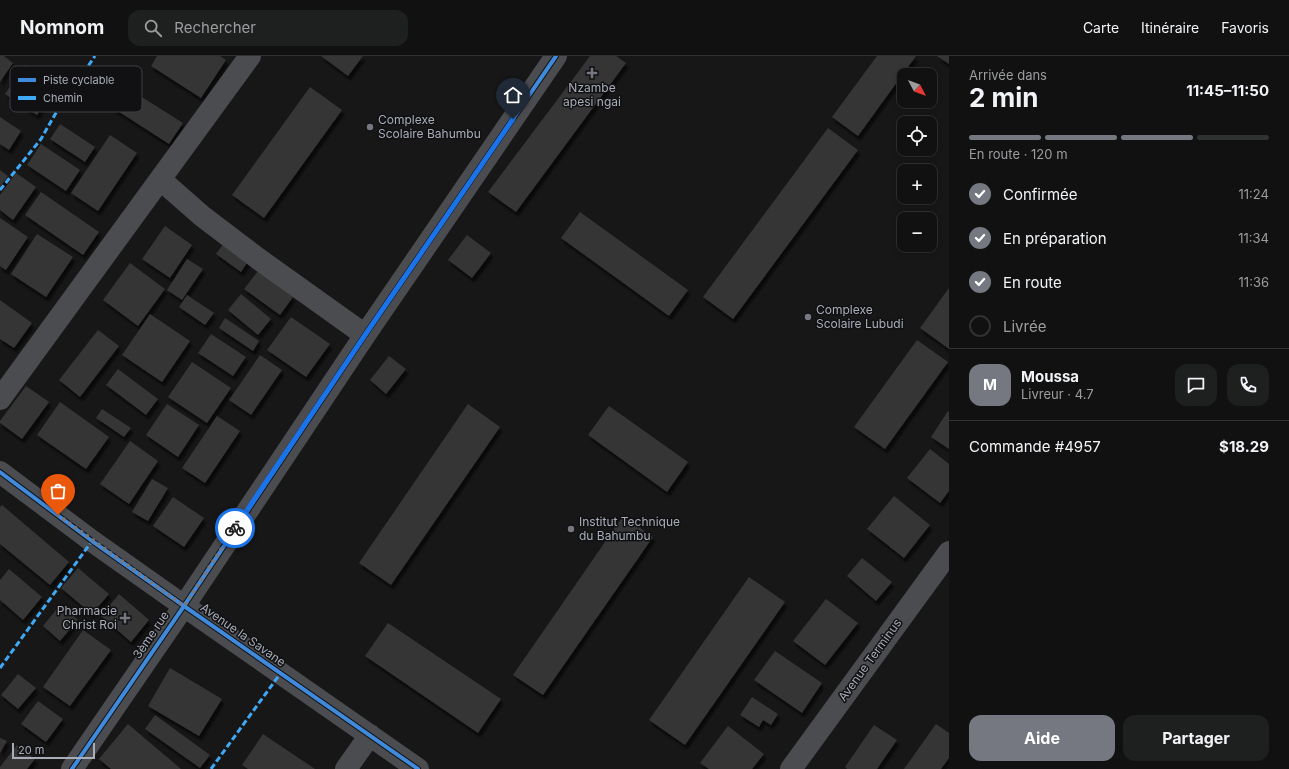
<!DOCTYPE html>
<html lang="fr">
<head>
<meta charset="utf-8">
<style>
	body { margin:0; font-family:Inter,sans-serif; background:#1e1f1f; color:#f1f3f6; height:100vh; display:flex; flex-direction:column; font-size:15px; white-space:nowrap }
	* { box-sizing:border-box; margin:0 }
	p { font-size:13px; color:#9c9d9f }
	.icon { flex:none; width:22px; height:22px; fill:none; stroke:currentColor; stroke-width:2; stroke-linecap:round; stroke-linejoin:round }
	.map { position:relative; flex:1; overflow:hidden }
	.panel { display:flex; flex-direction:column; background:#111; width:340px }
	.panel>* { flex:none }
	.needle { width:26px; rotate:131deg }
	.fabs { position:absolute; left:897px; top:12px; display:grid; gap:8px }
	.fabs a { display:grid; place-items:center; width:40px; height:40px; border-radius:8px; background:#111; box-shadow:0 2px 6px #0003,0 0 0 1px #303131; font-size:20px }
	.scale { position:absolute; left:12px; bottom:10px; width:83px; box-sizing:border-box; padding-left:4px; border:2px solid #a8adb8; border-top:0; font-size:11px; line-height:14px; white-space:nowrap; color:#a8adb8; -webkit-text-stroke:3px #111113; paint-order:stroke }
	.pin { position:absolute; display:grid; place-items:center; width:34px; height:34px; color:#fff; margin:-41px -17px; border-radius:50% 50% 50% 0; rotate:-45deg; box-shadow:0 0 4px #0007 }
	.pin .icon { rotate:45deg }
	.courier { position:absolute; display:grid; place-items:center; width:40px; height:40px; margin:-20px; border:3px solid #1a73e8; border-radius:50%; background:#fff; color:#222; box-shadow:0 1px 5px #0007 }
	.summary em { font-style:normal; font-weight:700 }
	.summary div { display:flex; flex-direction:column-reverse }
	.summary { display:flex; align-items:center; justify-content:space-between; height:68px; padding:0 20px }
	h1 { font-size:26px; font-weight:700; line-height:30px }
	.bar { display:grid; grid-template-columns:repeat(4,1fr); gap:6px 4px; align-content:center; height:48px; padding:0 20px }
	.bar i { height:5px; border-radius:3px; background:#303131 }
	.bar .selected { background:#757880 }
	.bar p { grid-column:span 4 }
	.line { display:flex; align-items:center; gap:10px; padding:0 20px; border-top:1px solid #303131 }
	.line div { flex:1 }
	.round { display:grid; place-items:center; flex:none; width:42px; height:42px; border-radius:12px; background:#1e1f1f }
	ol { padding:0 20px; list-style:none }
	li { display:flex; align-items:center; gap:12px; height:44px }
	li p { margin-inline-start:auto }
	li .icon { padding:4px; border-radius:50%; background:#757880; color:#fff; stroke-width:4 }
	li:last-child { color:#9c9d9f }
	li i { width:22px; height:22px; border:2px solid #303131; border-radius:50% }
	.cta { display:flex; gap:8px; margin-top:auto; padding:8px 20px }
	.cta a { flex:1; height:46px; border-radius:12px; background:#757880; color:#fff; font-size:16px; font-weight:700; line-height:46px; text-align:center }
	.cta a+a { background:#1e1f1f; color:#f1f3f6 }
	header { display:flex; align-items:center; gap:24px; box-sizing:border-box; height:56px; padding:0 20px; background:#111; border-bottom:1px solid #303131 }
	header strong { font-size:19px }
	nav { display:flex; gap:22px; margin-inline-start:auto; font-size:14px }
	.search { width:280px; height:36px; background:#1e1f1f; display:flex; align-items:center; gap:10px; box-sizing:border-box; padding:0 14px; border-radius:12px; color:#9c9d9f; font-size:15px }
	main { display:flex; flex:1; min-height:0 }
	.map>svg:first-child { display:block }
	.building { fill:#353536; filter:url(#shadow) }
	.lines { fill:none; stroke-linecap:round; stroke-linejoin:round }
	.minor { stroke:#4b4c50; stroke-width:22 }
	.quiet { stroke:#3fa9f5; stroke-width:3; stroke-dasharray:6 3; stroke-linecap:butt }
	.cycleway-casing { stroke:#111113; stroke-width:6 }
	.cycleway { stroke:#408adc; stroke-width:4 }
	.done { stroke:#757880; stroke-width:4; stroke-dasharray:0 7.2 }
	.route { stroke:#1a73e8; stroke-width:5 }
	.poi-dot { fill:#757880; stroke:#111113; stroke-width:1.5 }
	.labels { text-anchor:middle; stroke-width:3; stroke-linejoin:round; paint-order:stroke }
	.poi-label { font-size:12px; fill:#a8adb8; stroke:#111113; text-anchor:start }
	.street-label { font-size:12px; fill:#a8adb8; stroke:#111113 }
	.key { fill:#111113; stroke:#3e4045; stroke-width:1 }
	.key-label { font-size:11px; fill:#a8adb8 }
</style>
</head>
<body>
<header>
<strong>Nomnom</strong>
<div class="search"><svg class="icon" aria-label="search" viewBox="0 0 24 24"><circle cx="10" cy="10" r="6"/><path d="M15 15l6 6"/></svg>Rechercher</div>
<nav><a>Carte</a><a>Itinéraire</a><a>Favoris</a></nav>
</header>
<main>
<div class="map">
<svg width="949" height="713" viewBox="0 0 949 713">
	<defs>
		<filter id="shadow"><feDropShadow dx="2.5" dy="4.5" stdDeviation="1" flood-color="#0009"/></filter>
	</defs>
	<rect width="100%" height="100%" fill="#171717"/>
	<path class="building" d="M0 0H4L13 7 0 26Z
		M157 0H220L226 4 201 42 151 10Z
		M321 0H363L348 20Z
		M590 0H616L626 7 516 156 488 136Z
		M877 0H916L858 80 832 61Z
		M937 0H949V8Z
		M25 9 57 30 37 59 5 38Z
		M126 31 183 67 169 88 113 52Z
		M310 31 342 54 264 162 232 139Z
		M0 61 21 75 9 94 0 88Z
		M60 68 95 91 85 106 50 83Z
		M828 72 858 94 733 263 703 241Z
		M110 79 137 97 98 155 71 137Z
		M41 88 80 114 66 135 27 109Z
		M0 114 8 120 0 131Z
		M16 117 36 131 13 164 0 154V139Z
		M41 136 99 176 83 199 25 159Z
		M580 156 688 234 669 260 561 182Z
		M0 162 28 181 6 214 0 210Z
		M165 170 192 189 170 222 142 203Z
		M37 178 73 201 46 241 11 218Z
		M467 179 491 197 472 222 448 204Z
		M224 187 249 204 241 216 216 198Z
		M187 203 203 213 182 244 167 234Z
		M130 207 165 233 138 270 103 244Z
		M258 215 293 241 280 259 244 233Z
		M949 232V293L920 272Z
		M241 238 271 263 258 279 228 254Z
		M187 239 214 257 205 269 179 251Z
		M0 244 32 267 14 292 0 283Z
		M150 258 190 285 162 326 122 299Z
		M291 261 330 288 306 321 267 294Z
		M225 262 259 285 253 295 219 272Z
		M98 274 119 290 80 341 59 324Z
		M211 278 246 301 233 320 198 297Z
		M917 284 948 306 885 393 854 371Z
		M260 299 282 314 251 359 229 344Z
		M389 300 406 313 386 338 370 324Z
		M192 306 231 332 207 367 168 341Z
		M118 313 158 343 146 359 106 329Z
		M26 330 49 346 22 383 0 367V365Z
		M60 346 109 381 86 413 37 379Z
		M167 348 199 369 178 401 146 379Z
		M468 348 500 371 391 529 359 507Z
		M609 350 688 406 667 436 588 379Z
		M102 353 131 372 124 381 96 362Z
		M948 355 949 356V393L931 381Z
		M217 360 240 375 205 427 182 412Z
		M130 385 158 405 129 448 100 428Z
		M930 393 949 408V435L940 447 907 422Z
		M152 423 168 432 148 465 132 456Z
		M894 440 930 469 904 502 867 473Z
		M173 441 204 462 184 491 153 470Z
		M2 449 69 506 50 529 0 488V451Z
		M623 460 653 481 543 639 513 619Z
		M862 502 892 526 876 545 847 520Z
		M78 512 109 538 92 558 61 532Z
		M9 513 42 541 23 564 0 544V524Z
		M749 521 785 546 685 689 649 664Z
		M119 538 149 564 131 586 101 560Z
		M826 543 858 567 825 609 793 585Z
		M60 549 78 564 60 585 43 570Z
		M388 567 501 643 478 677 365 600Z
		M83 574 111 594 70 650 43 631Z
		M775 595 822 627 802 657 754 624Z
		M170 612 222 643 199 680 148 650Z
		M18 618 36 632 18 653 1 639Z
		M752 641 778 658 771 669 763 664 759 671 740 659Z
		M38 645 63 663 46 686 21 668Z
		M155 659 210 699 200 712 145 673Z
		M128 668 181 713H111L99 703Z
		M936 668 949 677V702L941 713H904Z
		M874 669 897 684 877 713H847L845 711Z
		M728 670 764 698 752 713H709L700 707Z
		M263 678 315 713H248L242 709Z
		M0 682 7 685 0 697Z
		M17 689 35 703 27 713H0V711Z"/>
	<g class="lines">
		<path class="minor" d="M161 124 202 160 260 204 365 279
			M0 343 250 0
			M0 416 92 485 184 550 418 713
			M72 713 184 550 365 279 556 0
			M346 713 370 679
			M791 713 949 496"/>
		<path class="quiet" d="M0 134 41 83 57 55 95 0
			M0 612 92 485
			M211 713 280 618"/>
		<defs>
			<path id="cycleway" d="M0 416 92 485 184 550 418 713
				M72 713 184 550 365 279 556 0"/>
		</defs>
		<use href="#cycleway" class="cycleway-casing"/>
		<use href="#cycleway" class="cycleway"/>
	</g>
	<g class="lines">
		<path class="done" d="M58 459 184 550 235 472"/>
		<path class="route" d="M235 472 365 279 513 63"/>
	</g>
	<g class="poi-dot">
		<path d="M590 11h4v4h4v4h-4v4h-4v-4h-4v-4h4z"/>
		<circle cx="370" cy="71" r="4"/>
		<circle cx="808" cy="261" r="4"/>
		<circle cx="571" cy="473" r="4"/>
		<path d="M123 556h4v4h4v4h-4v4h-4v-4h-4v-4h4z"/>
	</g>
	<g class="labels">
		<g class="poi-label">
			<text x="592" y="36" text-anchor="middle">Nzambe<tspan x="592" dy="14">apesi ngai</tspan></text>
			<text x="378" y="68">Complexe<tspan x="378" dy="14">Scolaire Bahumbu</tspan></text>
			<text x="816" y="258">Complexe<tspan x="816" dy="14">Scolaire Lubudi</tspan></text>
			<text x="579" y="470">Institut Technique<tspan x="579" dy="14">du Bahumbu</tspan></text>
			<text x="117" y="559" text-anchor="end">Pharmacie<tspan x="117" dy="14">Christ Roi</tspan></text>
		</g>
		<g class="street-label">
			<text transform="translate(151 579) rotate(-56)" y="4">3ème rue</text>
			<text transform="translate(243 579) rotate(35)" y="4">Avenue la Savane</text>
			<text transform="translate(870 604) rotate(-54)" y="4">Avenue Terminus</text>
		</g>
	</g>
	<rect x="10" y="10" width="132" height="46" rx="6" class="key"/>
	<rect x="18" y="22" width="18" height="4" fill="#408adc"/>
	<rect x="18" y="40" width="18" height="4" fill="#3fa9f5"/>
	<g class="key-label">
		<text x="43" y="28">Piste cyclable</text>
		<text x="43" y="46">Chemin</text>
	</g>
</svg>
<div class="fabs">
<a><svg class="needle" viewBox="-14 -14 28 28"><path d="M0-13l5 13h-10z" fill="#e53935"/><path d="M0 13l5-13h-10z" fill="#9c9d9f"/></svg></a>
<a><svg class="icon" aria-label="locate" viewBox="0 0 24 24"><circle cx="12" cy="12" r="6"/><path d="M12 2v4M12 18v4M2 12h4M18 12h4"/></svg></a>
<a>+</a>
<a>−</a>
</div>
<div class="scale">20 m</div>
<div class="pin" style="left:58px;top:459px;background:#ea580c"><svg class="icon" aria-label="bag" viewBox="0 0 24 24"><path d="M5 8h14l-1 12H6zM9 8a3 3 0 0 1 6 0"/></svg></div>
<div class="pin" style="left:513px;top:63px;background:#1f2937"><svg class="icon" aria-label="home" viewBox="0 0 24 24"><path d="M3 11l9-7 9 7M6 9v11h12V9"/></svg></div>
<div class="courier" style="left:235px;top:472px"><svg class="icon" aria-label="bike" viewBox="0 0 24 24"><circle cx="6" cy="16" r="4"/><circle cx="18" cy="16" r="4"/><path d="M6 16l4-8h5l3 8M10 8l3 8H6M13 5h3"/></svg></div>
</div>
<section class="panel">
<div class="summary"><div><h1>2 min</h1><p>Arrivée dans</p></div><em>11:45–11:50</em></div>
<div class="bar"><i class="selected"></i><i class="selected"></i><i class="selected"></i><i></i><p>En route · 120 m</p></div>
<ol>
<li><svg class="icon" aria-label="check" viewBox="0 0 24 24"><path d="M5 12l5 5 9-10"/></svg>Confirmée<p>11:24</p></li>
<li><svg class="icon" aria-label="check" viewBox="0 0 24 24"><path d="M5 12l5 5 9-10"/></svg>En préparation<p>11:34</p></li>
<li><svg class="icon" aria-label="check" viewBox="0 0 24 24"><path d="M5 12l5 5 9-10"/></svg>En route<p>11:36</p></li>
<li><i></i>Livrée</li>
</ol>
<div class="line" style="height:72px"><b class="round" style="background:#757880;color:#fff">M</b><div><b>Moussa</b><p>Livreur · 4.7</p></div><a class="round"><svg class="icon" aria-label="chat" viewBox="0 0 24 24"><path d="M4 5h16v11H9l-5 4z"/></svg></a><a class="round"><svg class="icon" aria-label="phone" viewBox="0 0 24 24"><path d="M5 4h4l2 5-3 2q2 4 5 5l2-3 5 2v4C11 20 4 13 5 4z"/></svg></a></div>
<div class="line" style="height:52px"><div>Commande #4957</div><b>$18.29</b></div>
<div class="cta"><a>Aide</a><a>Partager</a></div>
</section>
</main>
</body>
</html>
